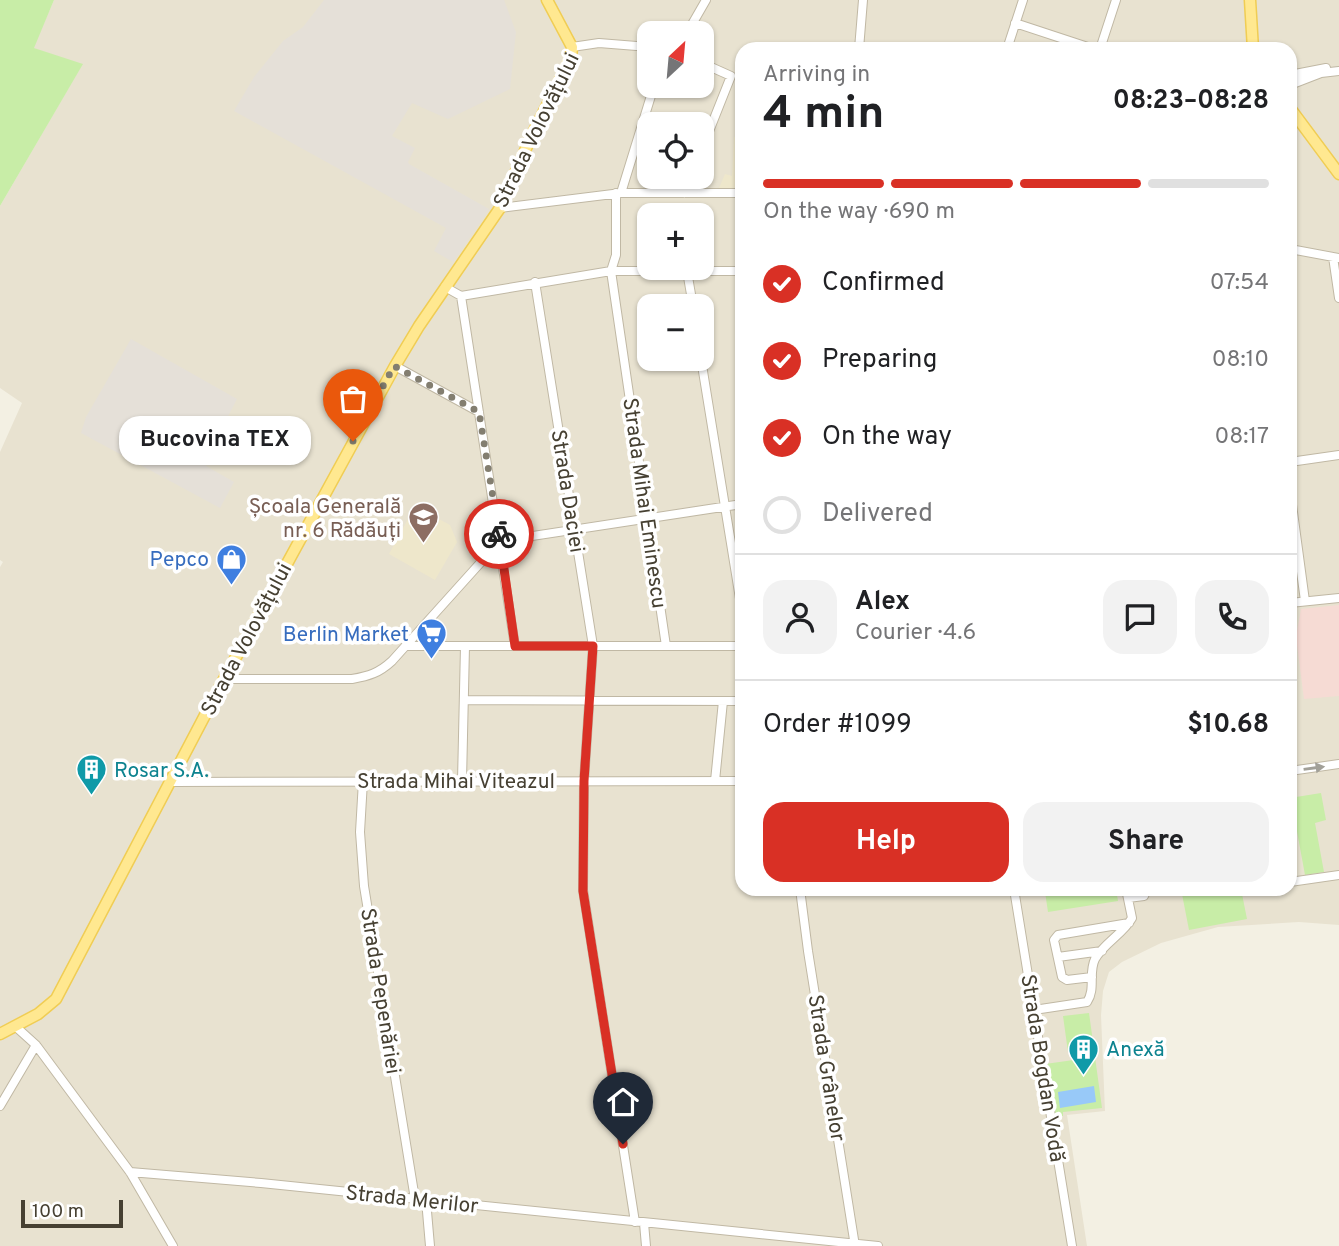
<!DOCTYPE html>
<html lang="en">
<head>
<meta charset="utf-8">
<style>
	body { margin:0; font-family:Overpass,sans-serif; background:#f2f2f2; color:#202124; height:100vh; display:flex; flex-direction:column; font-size:26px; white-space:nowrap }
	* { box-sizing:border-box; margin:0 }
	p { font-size:23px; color:#757577 }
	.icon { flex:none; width:38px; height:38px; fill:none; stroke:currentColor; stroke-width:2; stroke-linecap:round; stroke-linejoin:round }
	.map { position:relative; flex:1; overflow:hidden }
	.sheet { position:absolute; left:735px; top:42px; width:562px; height:854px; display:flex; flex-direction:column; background:#fff; border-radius:21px; box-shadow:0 2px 5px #0004 }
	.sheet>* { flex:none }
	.needle { width:46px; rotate:26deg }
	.fabs { position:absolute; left:637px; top:21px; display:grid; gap:14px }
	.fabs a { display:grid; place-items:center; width:77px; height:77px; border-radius:14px; background:#fff; box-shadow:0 2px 5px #0004; font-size:35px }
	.scale { position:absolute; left:21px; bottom:18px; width:102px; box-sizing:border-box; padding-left:7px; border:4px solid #464032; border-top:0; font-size:19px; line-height:24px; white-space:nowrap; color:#464032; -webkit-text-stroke:5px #fff; paint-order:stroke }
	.pin { position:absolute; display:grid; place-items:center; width:60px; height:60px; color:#fff; margin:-72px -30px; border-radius:50% 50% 50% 0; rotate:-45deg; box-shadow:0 0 7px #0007 }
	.pin .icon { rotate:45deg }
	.courier { position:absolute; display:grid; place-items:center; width:70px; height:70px; margin:-35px; border:5px solid #d93025; border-radius:50%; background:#fff; color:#222; box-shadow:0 2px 9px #0007 }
	.bubble { position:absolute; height:49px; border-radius:21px; background:#fff; box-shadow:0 2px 5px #0004; font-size:23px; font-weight:700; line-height:49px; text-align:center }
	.overview em { font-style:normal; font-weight:700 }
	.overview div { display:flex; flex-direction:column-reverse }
	.overview { display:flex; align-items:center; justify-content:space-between; height:119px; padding:0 28px }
	h1 { font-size:46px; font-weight:700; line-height:52px }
	.bar { display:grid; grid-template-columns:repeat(4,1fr); gap:10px 7px; align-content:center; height:84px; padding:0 28px }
	.bar i { height:9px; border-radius:5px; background:#e0e0e0 }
	.bar .active { background:#d93025 }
	.bar p { grid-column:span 4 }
	.line { display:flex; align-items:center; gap:18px; padding:0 28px; border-top:2px solid #e0e0e0 }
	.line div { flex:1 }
	.round { display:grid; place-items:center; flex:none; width:74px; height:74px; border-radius:21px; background:#f2f2f2 }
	ol { padding:0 28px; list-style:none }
	li { display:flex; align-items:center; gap:21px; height:77px }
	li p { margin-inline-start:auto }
	li .icon { padding:7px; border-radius:50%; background:#d93025; color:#fff; stroke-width:4 }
	li:last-child { color:#757577 }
	li i { width:38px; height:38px; border:4px solid #e0e0e0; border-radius:50% }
	.action { display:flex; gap:14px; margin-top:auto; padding:14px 28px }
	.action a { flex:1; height:80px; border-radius:21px; background:#d93025; color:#fff; font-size:28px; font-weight:700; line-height:80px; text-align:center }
	.action a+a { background:#f2f2f2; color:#202124 }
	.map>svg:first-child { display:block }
	.residential { fill:#e8e2d0; fill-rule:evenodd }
	.industrial { fill:#e5e0d8 }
	.education { fill:#eee7cb }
	.medical { fill:#f6dbd4 }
	.green { fill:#c8eda7 }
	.water { fill:#98c9f8 }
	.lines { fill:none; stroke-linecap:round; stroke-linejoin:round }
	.minor-casing { stroke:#c0b8a4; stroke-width:10 }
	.major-casing { stroke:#f0cd54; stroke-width:13 }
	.minor { stroke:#fff; stroke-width:8 }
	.major { stroke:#ffe890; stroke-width:10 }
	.oneway { fill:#a2a098 }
	.done { stroke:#837e70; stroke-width:7; stroke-dasharray:0 12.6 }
	.route { stroke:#d93025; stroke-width:9 }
	.labels { text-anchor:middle; stroke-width:7; stroke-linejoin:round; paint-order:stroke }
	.street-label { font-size:21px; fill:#464032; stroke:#fff }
	.education-label { font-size:21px; fill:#785e54; stroke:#fff; text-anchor:end }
	.shop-label { font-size:21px; fill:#366cbe; stroke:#fff; text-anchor:end }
	.culture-label { font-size:21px; fill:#0d838f; stroke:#fff; text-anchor:start }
</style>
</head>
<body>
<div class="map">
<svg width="1339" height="1246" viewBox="0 0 1339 1246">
	<rect width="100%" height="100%" fill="#f3f0e3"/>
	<path class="residential" d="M54 0H1339V925L1299 922 1218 927 1161 943 1122 962 1109 972 1103 991 1101 1015 1105 1111 1067 1115 1087 1246H0V567L3 562 0 560V452L22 403 0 388V206L82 65 33 48ZM649 33H702V86H649ZM742 49H1290V889H742ZM649 124H702V177H649ZM649 215H702V268H649ZM649 306H702V359H649Z"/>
	<path class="industrial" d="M324 0H504L516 32 510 89 448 119 412 103 392 136 415 148 408 162 409 164 489 209 453 262 434 251 446 228 234 111 254 77 283 41 303 27Z
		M131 339 237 399 224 424 228 426 206 466 234 482 220 508 81 433 86 417Z"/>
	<path class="education" d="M742 136V188H719L725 174 732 176 734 137Z
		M415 506 450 525 457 542 435 580 389 554Z"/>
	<path class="medical" d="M1339 605V696L1304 699 1296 637 1301 609Z"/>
	<path class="green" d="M0 0H54L34 48 83 64 0 206Z
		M1321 793 1326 820 1315 823 1324 872 1305 875 1296 826 1290 827V798Z
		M1096 889H1116L1118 901 1048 912 1045 892 1059 890 1060 894Z
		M1181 889H1241L1247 919 1189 930Z
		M1089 1013 1094 1049 1068 1052 1063 1016Z
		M1095 1057 1102 1108 1063 1112V1116H1053L1045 1064Z"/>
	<path class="water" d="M1094 1086 1096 1102 1060 1108 1058 1092Z"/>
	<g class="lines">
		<defs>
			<path id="minor" d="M1015 23 1094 49
				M687 33 706 0
				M572 47 599 43 649 47
				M859 49 863 0
				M1007 49 1023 0
				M1100 49 1116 0
				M702 63 731 76 702 149
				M1290 75 1326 68
				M1290 85 1321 73 1339 71
				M616 193V255L611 271 666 646
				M621 193 654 86
				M684 193 691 177
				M500 208 621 193H742
				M1290 249 1339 258
				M1333 257 1339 298
				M687 271 693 306
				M535 282 593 646 584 781 583 890 635 1222
				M445 287 461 296 611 271H742
				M461 296 515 646
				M701 359 742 611
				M395 366 479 412
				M1290 462 1339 455
				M1290 490 1305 601
				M1290 603 1339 598
				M406 646H742
				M224 679H352C369 676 379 673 392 661L500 541 742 504
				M464 700 742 701
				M1290 771 1339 764
				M363 781 360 832 364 886 415 1199
				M462 781 465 646
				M715 781 723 701
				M171 782 742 781
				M1290 882 1339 875
				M800 889 808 951 855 1246
				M1014 889 1072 1246
				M1128 898 1144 896 1147 889
				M1058 957 1102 951
				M1092 977 1067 980 1062 977 1054 940 1058 935 1129 923
				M1034 1010 1087 1002C1096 989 1088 973 1095 959 1104 943 1123 934 1132 918L1126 889
				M15 1026 36 1045 130 1172 173 1246
				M0 1106 36 1045
				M130 1172 261 1183 878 1246
				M426 1200 430 1246
				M644 1223 646 1246"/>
			<path id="major" d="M1250 0 1253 49
				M1290 108 1339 174
				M0 1034 38 1014 56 999 224 679 395 366 419 326 500 208 531 137 571 58 572 47 547 0"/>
		</defs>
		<use href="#minor" class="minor-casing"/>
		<use href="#major" class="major-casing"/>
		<use href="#minor" class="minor"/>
		<use href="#major" class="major"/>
	</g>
	<defs><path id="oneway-solid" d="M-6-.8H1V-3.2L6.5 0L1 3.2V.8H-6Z" transform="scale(1.75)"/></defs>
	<use class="oneway" href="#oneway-solid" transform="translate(1314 768) rotate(-8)"/>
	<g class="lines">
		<path class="done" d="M353 441 394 366 479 412 499 534"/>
		<path class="route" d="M499 534 515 646H593L584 781 583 891 623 1144"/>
	</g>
	<defs>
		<symbol id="school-pin" viewBox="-11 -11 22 30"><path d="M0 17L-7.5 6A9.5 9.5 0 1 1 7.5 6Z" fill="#8d6e63" stroke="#fff"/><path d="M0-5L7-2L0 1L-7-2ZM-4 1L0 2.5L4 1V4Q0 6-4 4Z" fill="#fff"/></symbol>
		<symbol id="shop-pin" viewBox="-11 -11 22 30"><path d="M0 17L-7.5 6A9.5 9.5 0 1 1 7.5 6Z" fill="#3f7fe0" stroke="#fff"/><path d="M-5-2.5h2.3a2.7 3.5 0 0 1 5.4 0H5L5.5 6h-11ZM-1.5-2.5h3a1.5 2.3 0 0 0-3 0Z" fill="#fff"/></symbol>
		<symbol id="supermarket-pin" viewBox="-11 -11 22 30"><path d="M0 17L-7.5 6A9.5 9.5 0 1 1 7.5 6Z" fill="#3f7fe0" stroke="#fff"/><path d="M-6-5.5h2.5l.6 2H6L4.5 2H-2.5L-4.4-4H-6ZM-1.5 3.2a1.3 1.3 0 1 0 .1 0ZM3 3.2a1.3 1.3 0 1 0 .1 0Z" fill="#fff"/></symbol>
		<symbol id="building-pin" viewBox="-11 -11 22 30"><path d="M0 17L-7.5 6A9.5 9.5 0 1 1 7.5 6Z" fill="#0f9aa8" stroke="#fff"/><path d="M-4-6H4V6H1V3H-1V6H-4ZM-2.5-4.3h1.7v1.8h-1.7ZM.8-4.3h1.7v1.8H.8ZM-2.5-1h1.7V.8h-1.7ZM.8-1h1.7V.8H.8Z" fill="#fff"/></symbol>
	</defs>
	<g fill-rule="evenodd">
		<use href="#school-pin" x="406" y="500" width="35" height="47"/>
		<use href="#shop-pin" x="214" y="542" width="35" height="47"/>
		<use href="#supermarket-pin" x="414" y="616" width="35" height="47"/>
		<use href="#building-pin" x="74" y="752" width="35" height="47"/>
		<use href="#building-pin" x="1066" y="1032" width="35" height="47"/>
	</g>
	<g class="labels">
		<g class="street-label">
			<text transform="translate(536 130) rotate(-64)" y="7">Strada Volovățului</text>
			<text transform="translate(568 491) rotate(81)" y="7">Strada Daciei</text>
			<text transform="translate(645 503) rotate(82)" y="7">Strada Mihai Eminescu</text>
			<text transform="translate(246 639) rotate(-62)" y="7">Strada Volovățului</text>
			<text x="456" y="788">Strada Mihai Viteazul</text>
			<text transform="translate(381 991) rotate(81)" y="7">Strada Pepenăriei</text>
			<text transform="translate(827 1068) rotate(81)" y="7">Strada Grânelor</text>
			<text transform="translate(1043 1068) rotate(81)" y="7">Strada Bogdan Vodă</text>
			<text transform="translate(412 1199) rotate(6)" y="7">Strada Merilor</text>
		</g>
		<g class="education-label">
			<text x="401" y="513">Școala Generală<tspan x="401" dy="24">nr. 6 Rădăuți</tspan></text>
		</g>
		<g class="shop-label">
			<text x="209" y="566">Pepco</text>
			<text x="409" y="641">Berlin Market</text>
		</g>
		<g class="culture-label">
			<text x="114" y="777">Rosar S.A.</text>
			<text x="1106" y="1056">Anexă</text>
		</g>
	</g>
</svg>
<div class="fabs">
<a><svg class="needle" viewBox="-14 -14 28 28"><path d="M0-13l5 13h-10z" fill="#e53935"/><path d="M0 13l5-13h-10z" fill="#757577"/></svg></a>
<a><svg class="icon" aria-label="locate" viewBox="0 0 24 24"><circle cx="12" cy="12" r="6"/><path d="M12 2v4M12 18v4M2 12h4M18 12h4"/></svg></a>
<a>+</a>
<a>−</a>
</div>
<div class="scale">100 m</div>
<div class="pin" style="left:353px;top:441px;background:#ea580c"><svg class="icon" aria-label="bag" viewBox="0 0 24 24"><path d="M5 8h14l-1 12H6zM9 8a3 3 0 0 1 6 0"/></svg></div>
<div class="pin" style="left:623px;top:1144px;background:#1f2937"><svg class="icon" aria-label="home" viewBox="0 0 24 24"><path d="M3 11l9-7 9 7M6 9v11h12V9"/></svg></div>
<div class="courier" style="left:499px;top:534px"><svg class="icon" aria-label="bike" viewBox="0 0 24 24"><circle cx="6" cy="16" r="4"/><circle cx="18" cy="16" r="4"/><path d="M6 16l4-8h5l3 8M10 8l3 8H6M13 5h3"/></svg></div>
<div class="bubble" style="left:119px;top:416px;width:192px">Bucovina TEX</div>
<section class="sheet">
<div class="overview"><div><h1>4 min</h1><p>Arriving in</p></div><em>08:23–08:28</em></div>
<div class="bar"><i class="active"></i><i class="active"></i><i class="active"></i><i></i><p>On the way · 690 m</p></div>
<ol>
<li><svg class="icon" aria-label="check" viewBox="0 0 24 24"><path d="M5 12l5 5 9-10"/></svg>Confirmed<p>07:54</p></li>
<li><svg class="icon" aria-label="check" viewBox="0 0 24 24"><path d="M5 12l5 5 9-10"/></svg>Preparing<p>08:10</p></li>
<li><svg class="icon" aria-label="check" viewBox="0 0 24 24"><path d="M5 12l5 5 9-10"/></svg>On the way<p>08:17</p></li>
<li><i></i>Delivered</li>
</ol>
<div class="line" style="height:126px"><a class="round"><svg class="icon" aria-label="person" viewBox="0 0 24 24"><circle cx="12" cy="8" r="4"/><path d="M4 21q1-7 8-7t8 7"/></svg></a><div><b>Alex</b><p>Courier · 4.6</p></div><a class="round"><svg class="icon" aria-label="chat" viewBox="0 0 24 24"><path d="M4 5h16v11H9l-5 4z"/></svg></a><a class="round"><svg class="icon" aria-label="phone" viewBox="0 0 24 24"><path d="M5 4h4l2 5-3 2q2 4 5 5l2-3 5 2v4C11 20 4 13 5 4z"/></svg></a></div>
<div class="line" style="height:91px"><div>Order #1099</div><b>$10.68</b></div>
<div class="action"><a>Help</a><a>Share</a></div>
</section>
</div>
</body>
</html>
